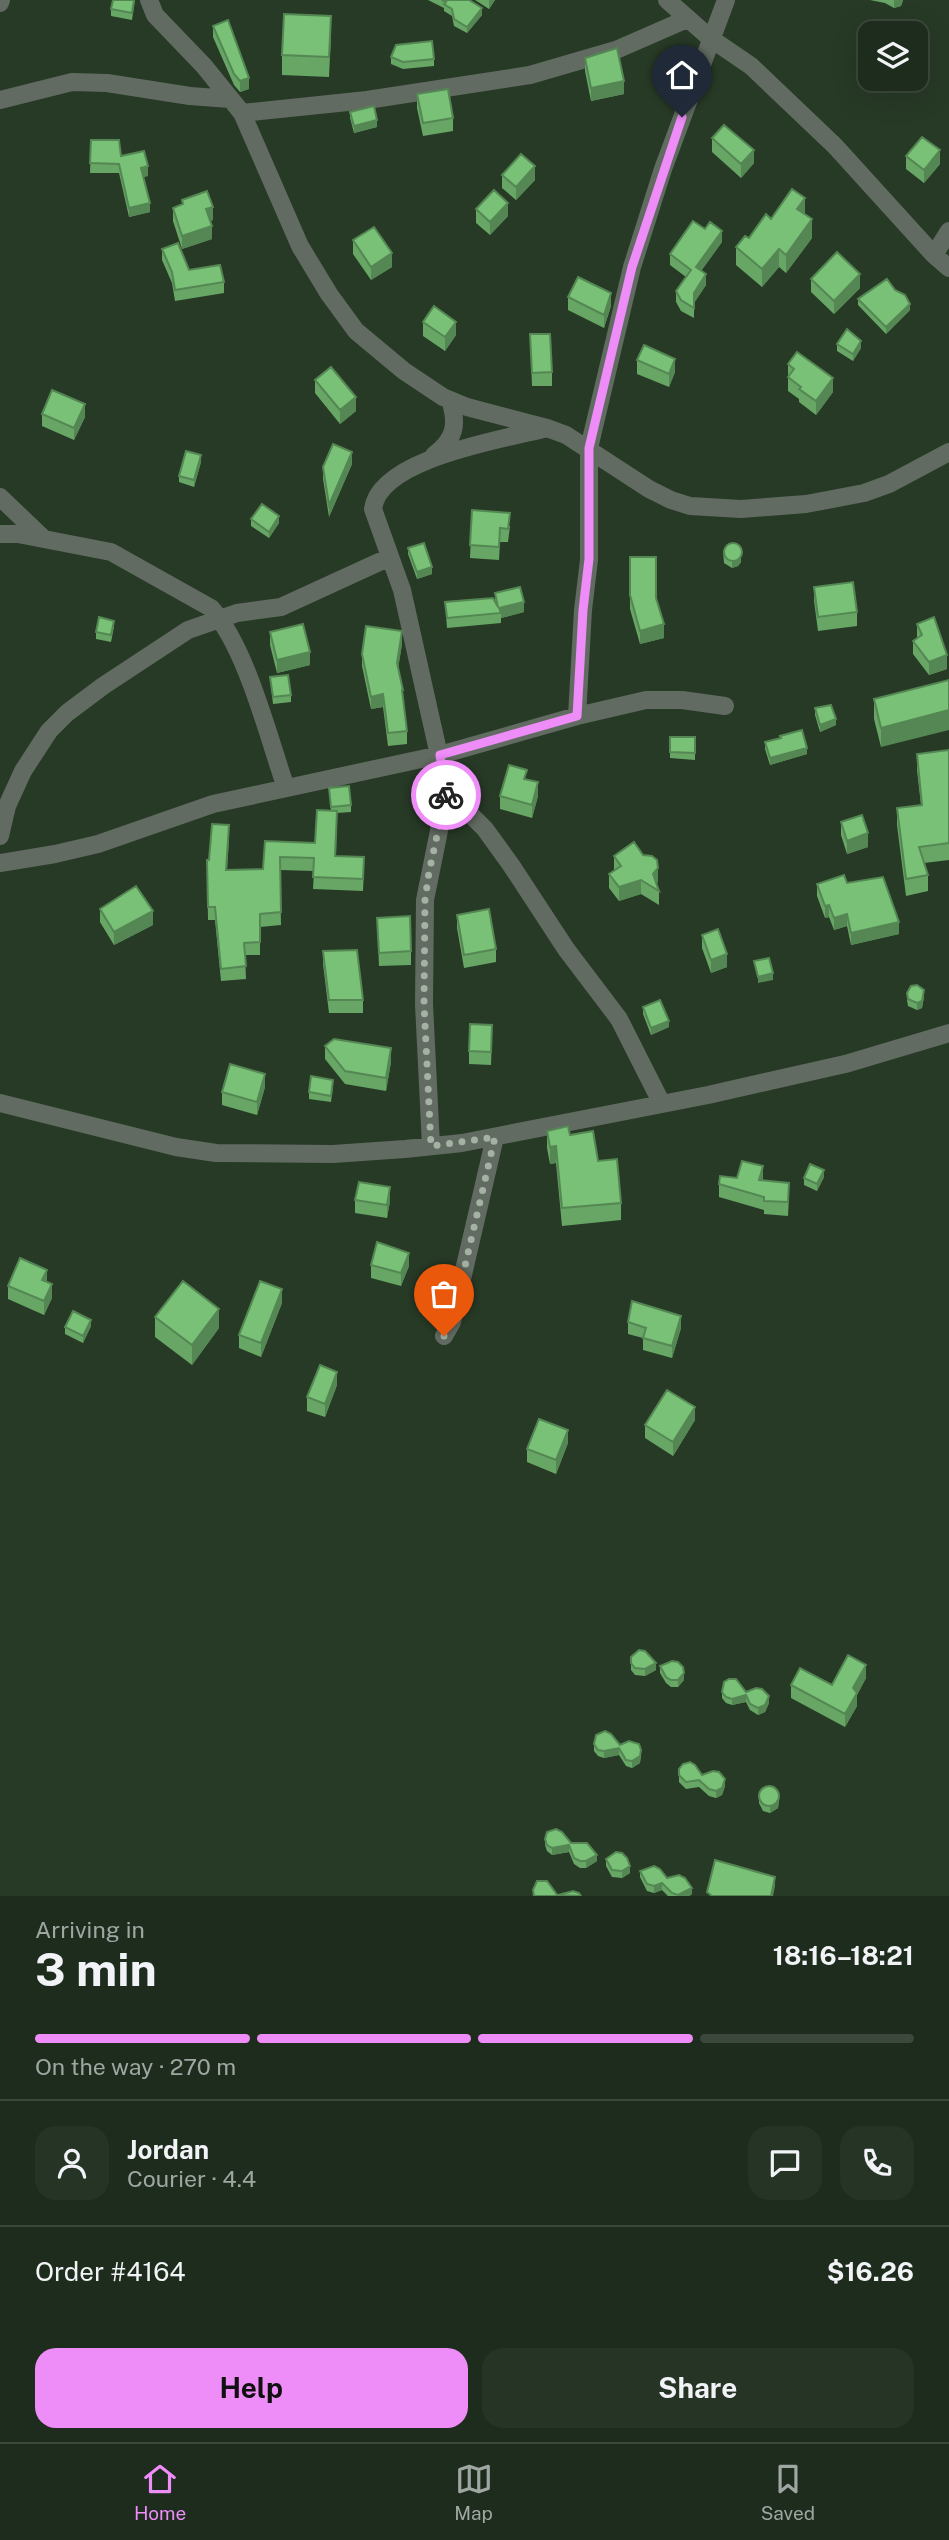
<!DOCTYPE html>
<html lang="en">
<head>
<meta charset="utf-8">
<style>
	body { margin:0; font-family:"Public Sans",sans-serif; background:#253425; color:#f1f3f6; height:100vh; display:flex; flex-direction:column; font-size:26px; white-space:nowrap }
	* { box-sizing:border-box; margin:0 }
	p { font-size:23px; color:#a0a7a3 }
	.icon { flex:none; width:38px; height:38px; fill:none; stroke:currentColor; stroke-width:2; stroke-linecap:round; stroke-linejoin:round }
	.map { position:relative; height:1896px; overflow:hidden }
	.side { display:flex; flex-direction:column; background:#1d2c1c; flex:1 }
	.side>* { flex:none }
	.controls { position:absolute; left:858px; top:21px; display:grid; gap:14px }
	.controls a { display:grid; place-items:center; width:70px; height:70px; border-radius:14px; background:#1d2c1c; box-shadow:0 7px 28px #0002,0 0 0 2px #3b483b; font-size:35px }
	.pin { position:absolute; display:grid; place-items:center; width:60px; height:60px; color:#fff; margin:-72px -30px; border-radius:50% 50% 50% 0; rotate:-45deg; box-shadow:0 0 7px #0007 }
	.pin .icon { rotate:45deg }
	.courier { position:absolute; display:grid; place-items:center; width:70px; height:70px; margin:-35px; border:5px solid #ee8cf8; border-radius:50%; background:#fff; color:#222; box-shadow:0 2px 9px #0007 }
	.head em { font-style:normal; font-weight:700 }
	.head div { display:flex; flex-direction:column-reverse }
	.head { display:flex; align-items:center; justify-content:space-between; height:119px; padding:0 35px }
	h1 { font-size:46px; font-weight:700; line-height:52px }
	.bar { display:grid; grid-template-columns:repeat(4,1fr); gap:10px 7px; align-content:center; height:84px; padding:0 35px }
	.bar i { height:9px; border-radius:5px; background:#3b483b }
	.bar .current { background:#ee8cf8 }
	.bar p { grid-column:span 4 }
	.line { display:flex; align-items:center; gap:18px; padding:0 35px; border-top:2px solid #3b483b }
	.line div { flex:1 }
	.round { display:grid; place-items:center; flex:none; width:74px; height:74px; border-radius:21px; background:#253425 }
	.primary-button { display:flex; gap:14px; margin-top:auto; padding:14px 35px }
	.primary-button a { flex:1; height:80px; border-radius:21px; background:#ee8cf8; color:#111; font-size:28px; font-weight:700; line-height:80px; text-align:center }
	.primary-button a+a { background:#253425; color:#f1f3f6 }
	.menu { display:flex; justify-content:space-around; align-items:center; height:98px; border-top:2px solid #3b483b; background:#1d2c1c; font-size:19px; color:#a0a7a3 }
	.menu a { display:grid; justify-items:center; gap:4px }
	.menu .current { color:#ee8cf8 }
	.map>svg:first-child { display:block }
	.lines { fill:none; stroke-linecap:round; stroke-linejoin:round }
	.minor { stroke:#626b62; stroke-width:18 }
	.wall { fill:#67a665 }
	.shaded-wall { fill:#548753 }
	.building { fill:#78c176; stroke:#548753; stroke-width:2 }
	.done { stroke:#a4b2a3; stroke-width:7; stroke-dasharray:0 12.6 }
	.route { stroke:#ee8cf8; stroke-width:9 }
</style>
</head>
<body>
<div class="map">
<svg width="949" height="1896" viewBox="0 0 949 1896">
	<rect width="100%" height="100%" fill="#273a26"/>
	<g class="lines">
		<path class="minor" d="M149 0 155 15 204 66 242 113 300 246 329 294 356 331 404 371 443 397 467 407 547 428 566 435 649 489 671 500 690 506 741 509 806 504 864 493 889 484 949 452
			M667 0 710 38 751 66 835 146 934 255 949 268
			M0 3 1 0
			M0 100 72 82 107 83 190 96 230 99
			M242 113 367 100 530 75 616 50 687 19
			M934 255 949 231
			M434 455C455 440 458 424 450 400
			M0 497 44 539
			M0 534H18L111 552 211 608C247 649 268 736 286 788
			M577 716 583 610 589 560V448L632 267 663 169 726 0
			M447 791 485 829 511 865 566 949 619 1019 662 1104
			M0 836 7 806 23 771 49 731 67 713 103 686 188 630 237 613 281 607 390 557
			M0 863 55 854 98 844 213 804 440 755 577 716 646 700H682L725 706
			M0 1103 176 1147 216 1153 333 1154 405 1149 462 1143 708 1095 845 1064 949 1033
			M431 1146 424 1004 425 900 447 791 402 590 373 509C379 459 500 440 543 429
			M444 1336 452 1322 495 1137"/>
	</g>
	<path class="wall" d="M135 0 132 20 111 16V9Z
		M428 0H469L482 15 467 33 454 26 452 16 444 11V8Z
		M475 0H495L489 9Z
		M870 0H903L901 6 894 8 885 3Z
		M213 26 249 89 240 92 234 85 213 37Z
		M331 35 329 77 282 75V55Z
		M391 57 434 59V66L403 69 391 64Z
		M585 58 624 94 591 101 585 71Z
		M417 94 453 118V131L423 136 417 108Z
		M350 112 377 127 354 133 350 118Z
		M712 138 754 163 741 178 712 152Z
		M91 140 121 156 148 176 143 177 150 212 129 217 119 173H90Z
		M906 156 940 164 924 183 906 169Z
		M502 175 535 180 516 200 502 188Z
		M182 200 213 220 210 221 212 239 182 249 173 221V208L182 204Z
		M476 209 508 216 490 235 476 223Z
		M805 215 812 238 786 273 779 267 762 287 736 265V247L749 238 771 219Z
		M353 240 392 267 371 280 353 254Z
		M722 242 701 271 706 285 694 303V318L681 311 676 302V291L686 277 670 265V254Z
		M162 249 189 270 224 282V293L175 301 172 283 162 260Z
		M811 279 860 288 834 314 811 292Z
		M568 297 611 306 604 328 568 310Z
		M858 299 910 310 886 334 858 305Z
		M423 322 456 335 445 351 423 336Z
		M530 334 552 372V386H532Z
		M837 344 861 348 853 361 837 351Z
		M637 360 675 372 669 387 637 374Z
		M788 364 833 392 816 415 799 402V399L788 391Z
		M315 380 356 411 340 424 315 393Z
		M42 414 85 417 74 440 42 426Z
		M201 462 194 487 179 482V476Z
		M352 464 329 517 323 479V467Z
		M472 510 510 526 508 542H500L499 560 470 558Z
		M251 519 279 523 269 538 251 526Z
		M408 548 432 574 417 579 408 554Z
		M723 550 741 562 738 566 732 568 724 563Z
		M630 557 656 598 664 638 640 644 630 609Z
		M814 587 857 612V626L818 631 814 601Z
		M495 593 524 612 501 618V623L447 628 445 602 495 601Z
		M917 624 947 669 929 675 913 654V641L917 638Z
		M114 627 111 642 96 639V632Z
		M270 632 310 665 277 673 270 645Z
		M402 644 398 668 407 731V744L388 746 383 707 371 709 362 666V654Z
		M270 677 291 695V702L273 704Z
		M949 680 881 747 874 719V699Z
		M815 708 836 725 820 732 815 715Z
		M670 737H695V760L670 758Z
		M765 742 807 754 770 765 765 749Z
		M949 750V860L924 863 928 875V891L906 896 897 825V808L921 805 917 770V754Z
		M527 779 538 796 532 818 500 809V796Z
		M329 788 351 805V812L337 813 336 856 364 870 363 891 313 889 314 871 280 870 281 925 260 927V955H245L246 979 221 981 215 920H208L207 860H209L229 838 227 870 263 869 265 841 315 843 331 811Z
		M841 822 868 847 847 854 841 835Z
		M614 856 658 882 656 883 659 891V905L641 894 619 901 609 888V874L615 871 614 869Z
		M847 883 899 934 851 945 847 926 834 930 829 917 825 918 817 896V884Z
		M100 909 153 925 114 945 100 922Z
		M457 915 496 949V962L464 968 457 928Z
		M377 918 411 951V965L379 966Z
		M702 935 727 967 711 973 702 948Z
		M323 951 363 1000V1013H329L323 964Z
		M907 993 924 997 922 1008 917 1010 908 1006 907 1000Z
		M643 1007 669 1027 651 1035 643 1014Z
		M492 1038 491 1065 469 1064V1051Z
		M325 1046 391 1062 386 1091 345 1084 325 1059Z
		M333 1086 331 1102 309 1099V1092Z
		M265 1087 257 1115 222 1105V1092Z
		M547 1131 570 1135 621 1203V1220L562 1226 556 1163 550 1164 547 1148Z
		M824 1177 817 1191 804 1185V1178Z
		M763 1180 789 1196 788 1216 764 1214V1210L719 1197V1184Z
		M355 1200 390 1201 387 1218 355 1213Z
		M371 1265 409 1266 401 1286 371 1278Z
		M47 1282 52 1298 44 1315 8 1299V1286Z
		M282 1303 261 1357 239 1348V1335Z
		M155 1317 219 1328 192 1365 155 1337Z
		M628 1322 681 1328 672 1358 643 1350V1338L628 1334Z
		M91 1326 83 1343 65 1334V1327Z
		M337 1385 325 1417 307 1411V1397Z
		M695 1420 673 1456 645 1438V1425Z
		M568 1443 556 1474 527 1462V1449Z
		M631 1657 656 1670 645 1676 635 1675 631 1670Z
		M660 1666 684 1680 678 1687H671L666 1683 660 1673Z
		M866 1678 857 1695V1706L845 1727 791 1698V1685H832Z
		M722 1692H746L769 1703 765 1712 758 1715 750 1710 746 1702 732 1705 726 1703 722 1698Z
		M594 1744 620 1745 641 1756 640 1763 632 1768 626 1766 619 1755 604 1758 598 1756 594 1751Z
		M679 1769 702 1775 725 1786 722 1795 716 1798 709 1796 699 1787 686 1789 679 1782Z
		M759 1796 779 1801 778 1808 770 1813 763 1811 759 1803Z
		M545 1839 571 1843 597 1861 586 1868H580L574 1864 569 1852 552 1855 547 1851 545 1845Z
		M606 1859 630 1873 622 1878 612 1877 606 1866Z
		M640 1871 667 1878 692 1894 689 1896H668L662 1890 654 1893 647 1891 640 1877Z"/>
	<path class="shaded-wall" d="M489 0H495L489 9Z
		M894 0H903L901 6 894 8Z
		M482 8V15L467 33V27Z
		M249 78V89L240 92V81Z
		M624 81V94L591 101V88Z
		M377 120V127L354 133V126Z
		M754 150V163L741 178V164Z
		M940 150V164L924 183V170Z
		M148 166V176L141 177V168Z
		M535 166V180L516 200V187Z
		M805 198V216L797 209Z
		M150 203V212L129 217V208Z
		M508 203V216L490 235V222Z
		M213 207V220L206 222V209Z
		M812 219V238L786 273V255Z
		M212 226V239L182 249V236Z
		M722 231V242L696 278V267Z
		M779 249V267L762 287V269Z
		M392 253V267L371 280V267Z
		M706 274V285L694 303V293Z
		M860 274V288L834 314V301Z
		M611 293V306L604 328V315Z
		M910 304V310L886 334V327Z
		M456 322V335L445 351V337Z
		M861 341V348L853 361V354Z
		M675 359V372L669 387V374Z
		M833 378V392L816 415V401Z
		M356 397V411L340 424V410Z
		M85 404V417L74 440V428Z
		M352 452V464L329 517V505Z
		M201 455V462L194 487V480Z
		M279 516V523L269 538V532Z
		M741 555V562L738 566 732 568V561Z
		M432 567V574L417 579V572Z
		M524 602V612L501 618V613L499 608Z
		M664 624V638L640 644V631Z
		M402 631V644L397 676V663Z
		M310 652V665L277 673V660Z
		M947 655V669L929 675V662Z
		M383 694V707L371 709V697Z
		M949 710V730L881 747V728Z
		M836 719V725L820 732V725Z
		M807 748V754L770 765V758Z
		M538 782V796L532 818V805Z
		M868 833V847L847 854V841Z
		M658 868V882L653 887V874Z
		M641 880V894L619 901V887Z
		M829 905V917L825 918V906Z
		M153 911V925L114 945V932Z
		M847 914V926L834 930V918Z
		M899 922V934L851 945V933Z
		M727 954V967L711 973V960Z
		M773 973V980L758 983V977Z
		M924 990V997L922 1008 917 1010V1003Z
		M669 1021V1027L651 1035V1028Z
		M391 1048V1062L386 1091V1078Z
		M265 1074V1087L257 1115V1102Z
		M556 1146V1163L550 1164V1147Z
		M763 1166V1179L759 1193V1180Z
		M824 1170V1177L817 1191V1184Z
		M390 1187V1201L387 1218V1205Z
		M409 1253V1266L401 1286V1273Z
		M47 1270V1283L42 1280Z
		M52 1284V1298L44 1315V1301Z
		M282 1289V1303L261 1357V1343Z
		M219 1309V1328L192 1365V1345Z
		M681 1316V1328L672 1358V1346Z
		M91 1320V1326L83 1343V1336Z
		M337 1372V1385L325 1417V1404Z
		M695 1407V1420L673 1456V1442Z
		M568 1430V1443L556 1474V1460Z
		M656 1663V1670L645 1676V1669Z
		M866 1665V1678L857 1695V1706L845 1727V1714L853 1688Z
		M684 1673V1680L678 1687V1680Z
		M746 1695V1702L732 1705V1699Z
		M769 1696V1703L765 1712 758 1715V1708Z
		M619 1748V1755L604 1758V1751Z
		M641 1750 640 1763 632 1768V1761Z
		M725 1779V1786L722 1795 716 1798V1791Z
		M779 1795 778 1808 770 1813V1806Z
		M569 1845V1852L552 1855V1848Z
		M597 1855V1861L586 1868V1861Z
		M630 1866V1873L622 1878V1871Z
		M775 1877V1886L773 1896H771Z
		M662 1883V1890L654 1893V1886Z
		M692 1888V1894L689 1896H678V1895Z"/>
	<path class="building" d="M113 0H134L132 13 111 9Z
		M442 0H469L482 8 467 27 454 19 452 9 444 4 446 2Z
		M284 14 331 16 329 57 282 55Z
		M228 20 249 78 240 81 234 74 213 26Z
		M432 41 434 59 403 62 391 57 396 45Z
		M617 48 624 81 591 88 585 58Z
		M448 89 453 118 423 123 417 94Z
		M374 106 377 120 354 126 350 112Z
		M724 125 754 150 741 164 712 138Z
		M922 137 940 150 924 170 906 156Z
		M91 140H119L121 156 144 151 148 166 141 168 150 203 129 208 119 164 90 163Z
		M521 154 535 166 516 187 502 175Z
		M792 189 805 198 797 209 812 219 786 255 779 249 762 269 736 247 745 236 749 238 766 214 771 219Z
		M494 190 508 203 490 222 476 209Z
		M207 191 213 207 206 209 212 226 182 236 173 208 183 204 182 200Z
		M693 221 705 229 710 222 722 231 696 267 706 274 694 293V308L681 300 676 291 691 270 670 254Z
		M374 227 392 253 371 267 353 240Z
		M178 243 189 270 220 265 224 282 175 290 172 272 162 249Z
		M837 252 860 274 834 301 811 279Z
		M578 277 611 293 604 315 568 297Z
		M887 279 895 290 905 295 910 304 886 327 858 299Z
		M434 306 456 322 445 337 423 322Z
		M847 329 861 341 853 354 837 344Z
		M530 334H550L552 372 532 373Z
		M644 345 675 359 669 374 637 360Z
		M797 352 833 378 816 401 799 389 801 387 788 377 794 369 788 364Z
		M331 367 356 397 340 410 315 380Z
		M52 390 85 404 74 428 42 414Z
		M333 444 352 452 329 505 323 467Z
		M186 451 201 455 194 480 179 476Z
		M262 504 279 516 269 532 251 519Z
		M472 510 510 513 508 529 500 528 499 547 470 545Z
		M424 543 432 567 417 572 408 548Z
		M724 552a9 9 0 1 1 18 0a9 9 0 1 1-18 0Z
		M630 557H656V598L664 624 640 631 630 595Z
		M853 582 857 612 818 617 814 587Z
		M520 587 524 602 499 608 501 613 447 618 445 602 493 598 498 607 495 593Z
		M99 617 114 621 111 635 96 632Z
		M934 617 947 655 929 662 913 641 922 635 917 624Z
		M303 624 310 652 277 660 270 632Z
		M366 626 402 631 397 663 403 690H402L407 731 388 733 383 694 371 697 362 654Z
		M288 675 291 695 273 697 270 677Z
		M949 680V710L881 728 874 699Z
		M831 705 836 719 820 725 815 708Z
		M802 730 807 748 770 758 765 742 781 738 780 736Z
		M670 737H695V753L670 752Z
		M949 750V843L919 847 928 875 906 879 897 808 922 805 917 754Z
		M509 765 527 770 524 779 538 782 532 805 500 796Z
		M349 786 351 805 331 807 329 788Z
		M317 810 337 811 335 856 364 857 363 879 313 877 314 858 280 857 281 912 260 914V942L244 943 246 966 221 969 215 907H208L207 860H209L212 824 229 825 226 870 263 869 265 841 315 843Z
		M862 815 868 833 847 841 841 822Z
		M634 842 643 855 652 856 657 860 658 868 653 874 659 891 641 880 619 887 609 874 621 866 614 856Z
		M844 875 847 883 883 877 899 922 851 933 847 914 834 918 829 905 825 906 817 884Z
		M136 886 153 911 114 932 100 909Z
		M489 909 496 949 464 955 457 915Z
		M410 916 411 951 379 953 377 918Z
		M718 929 727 954 711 960 702 935Z
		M357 950 363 1000H329L323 951Z
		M769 958 773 973 758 977 754 961Z
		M917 985 924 990 922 1001 917 1003 908 999 907 993 911 986Z
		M660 1000 669 1021 651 1028 643 1007Z
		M470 1024 492 1025 491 1052 469 1051Z
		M334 1039 391 1048 386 1078 345 1071 325 1046Z
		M230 1064 265 1074 257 1102 222 1092Z
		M311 1076 333 1080 331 1096 309 1092Z
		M568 1126 570 1135 593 1131 598 1161 617 1159 621 1203 562 1208 556 1146 550 1147 547 1131Z
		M742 1161 763 1166 759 1180 789 1183 788 1202 764 1201V1197L719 1184 720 1176 737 1178Z
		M810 1164 824 1170 817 1184 804 1178Z
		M359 1182 390 1187 387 1205 355 1200Z
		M377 1242 409 1253 401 1273 371 1265Z
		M20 1258 47 1270 42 1280 52 1284 44 1301 8 1286Z
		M183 1281 219 1309 192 1345 155 1317Z
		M260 1281 282 1289 261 1343 239 1335Z
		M632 1301 681 1316 672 1346 643 1338 646 1328 628 1322Z
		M73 1311 91 1320 83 1336 65 1327Z
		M320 1365 337 1372 325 1404 307 1397Z
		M667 1390 695 1407 673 1442 645 1425Z
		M539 1419 568 1430 556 1460 527 1449Z
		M639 1650 645 1651 656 1663 645 1669 635 1668 631 1663V1657Z
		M848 1655 866 1665 853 1688 857 1693 845 1714 791 1685 800 1668 832 1685Z
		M672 1661 678 1662 683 1667 684 1673 678 1680H671L666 1677 660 1666Z
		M729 1679H736L746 1692 756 1688 762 1689 769 1696 765 1705 758 1708 750 1704 746 1695 732 1699 726 1697 722 1692 724 1682Z
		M605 1731 611 1734 620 1745 629 1741 639 1744 641 1750 640 1756 632 1761 626 1760 619 1748 604 1751 598 1750 594 1744 596 1735Z
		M690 1762 695 1765 702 1775 713 1771 719 1772 725 1779 722 1788 716 1791 709 1789 699 1780 686 1782 679 1775V1769L683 1764Z
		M759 1796a10 10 0 1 1 20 0a10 10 0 1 1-20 0Z
		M556 1829 562 1832 571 1843H587L597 1855 586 1861H580L574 1858 569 1845 552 1848 547 1845 545 1839 547 1832Z
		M616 1852 622 1853 627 1858 630 1866 622 1871 612 1870 606 1859Z
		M715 1860 775 1877 771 1896H712L707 1892Z
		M654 1866 660 1869 667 1878 679 1875 685 1878 692 1888 678 1895 672 1893 662 1883 654 1886 647 1884 640 1871Z
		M537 1881H547L558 1896H534L533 1890Z
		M573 1891 579 1893 581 1896 558 1895Z"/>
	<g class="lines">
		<path class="done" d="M444 1336 452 1322 495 1137 431 1146 424 1004 425 900 429 872 446 795"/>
		<path class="route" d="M446 795 440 755 577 716 583 610 589 559V448L632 267 682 117"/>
	</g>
</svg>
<div class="controls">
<a><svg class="icon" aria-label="layers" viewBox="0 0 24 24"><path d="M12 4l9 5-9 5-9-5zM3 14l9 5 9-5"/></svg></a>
</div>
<div class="pin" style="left:444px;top:1336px;background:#ea580c"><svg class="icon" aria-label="bag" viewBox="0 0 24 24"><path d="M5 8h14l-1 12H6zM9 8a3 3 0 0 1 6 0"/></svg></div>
<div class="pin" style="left:682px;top:117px;background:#1f2937"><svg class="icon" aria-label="home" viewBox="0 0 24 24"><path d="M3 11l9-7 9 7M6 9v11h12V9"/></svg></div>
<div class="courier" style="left:446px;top:795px"><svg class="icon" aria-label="bike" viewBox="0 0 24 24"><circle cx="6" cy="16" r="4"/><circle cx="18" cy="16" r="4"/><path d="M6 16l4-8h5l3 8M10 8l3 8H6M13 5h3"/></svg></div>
</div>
<section class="side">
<div class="head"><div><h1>3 min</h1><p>Arriving in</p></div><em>18:16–18:21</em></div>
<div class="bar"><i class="current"></i><i class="current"></i><i class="current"></i><i></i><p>On the way · 270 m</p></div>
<div class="line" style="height:126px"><a class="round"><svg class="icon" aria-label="person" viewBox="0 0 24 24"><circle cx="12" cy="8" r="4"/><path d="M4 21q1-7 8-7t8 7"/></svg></a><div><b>Jordan</b><p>Courier · 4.4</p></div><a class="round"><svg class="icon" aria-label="chat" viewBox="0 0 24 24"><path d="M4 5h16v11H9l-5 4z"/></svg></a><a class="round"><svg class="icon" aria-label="phone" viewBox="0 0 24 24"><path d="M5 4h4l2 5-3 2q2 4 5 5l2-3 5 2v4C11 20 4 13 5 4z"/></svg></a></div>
<div class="line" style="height:91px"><div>Order #4164</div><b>$16.26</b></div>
<div class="primary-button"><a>Help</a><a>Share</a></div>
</section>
<nav class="menu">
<a class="current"><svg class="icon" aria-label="home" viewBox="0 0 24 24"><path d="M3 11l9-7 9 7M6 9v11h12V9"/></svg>Home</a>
<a><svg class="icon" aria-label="map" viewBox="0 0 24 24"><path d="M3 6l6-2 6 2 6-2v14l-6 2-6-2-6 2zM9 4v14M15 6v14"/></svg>Map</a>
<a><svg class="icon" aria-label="saved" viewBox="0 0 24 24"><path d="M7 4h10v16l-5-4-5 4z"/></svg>Saved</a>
</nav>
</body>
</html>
